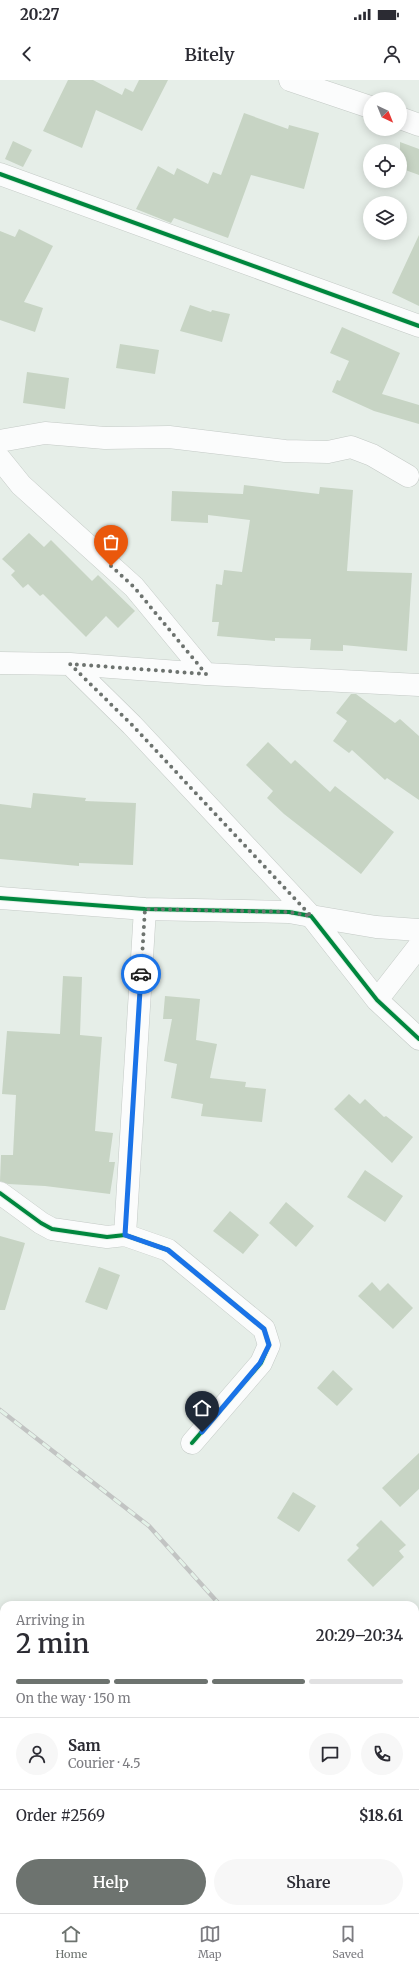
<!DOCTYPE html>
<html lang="en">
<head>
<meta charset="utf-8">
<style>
	body { margin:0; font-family:Merriweather,serif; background:#f7f7f7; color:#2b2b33; height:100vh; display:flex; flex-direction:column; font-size:15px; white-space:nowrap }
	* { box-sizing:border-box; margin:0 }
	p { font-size:13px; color:#7c7c81 }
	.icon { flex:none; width:22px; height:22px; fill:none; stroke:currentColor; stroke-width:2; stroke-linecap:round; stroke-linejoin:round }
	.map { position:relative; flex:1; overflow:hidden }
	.side { position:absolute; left:0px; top:1521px; width:419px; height:312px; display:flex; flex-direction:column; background:#fff; border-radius:12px 12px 0 0; box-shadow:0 2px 10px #0003 }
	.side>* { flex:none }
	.needle { width:26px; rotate:137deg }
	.controls { position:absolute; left:363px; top:12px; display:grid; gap:8px }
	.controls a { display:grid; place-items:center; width:44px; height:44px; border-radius:50%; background:#fff; box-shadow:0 2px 10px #0003; font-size:20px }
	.pin { position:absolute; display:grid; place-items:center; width:34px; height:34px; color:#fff; margin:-41px -17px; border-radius:50% 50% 50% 0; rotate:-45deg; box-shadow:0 0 4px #0007 }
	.pin .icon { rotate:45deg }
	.courier { position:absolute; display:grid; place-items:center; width:40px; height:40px; margin:-20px; border:3px solid #1a73e8; border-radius:50%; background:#fff; color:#222; box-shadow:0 1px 5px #0007 }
	.headline em { font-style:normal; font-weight:600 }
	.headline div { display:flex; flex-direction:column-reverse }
	.headline { display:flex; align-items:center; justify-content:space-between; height:68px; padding:0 16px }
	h1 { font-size:26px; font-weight:600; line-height:30px }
	.bar { display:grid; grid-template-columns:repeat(4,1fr); gap:6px 4px; align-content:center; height:48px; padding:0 16px }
	.bar i { height:5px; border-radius:3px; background:#e1e1e2 }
	.bar .selected { background:#6d736f }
	.bar p { grid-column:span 4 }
	.line { display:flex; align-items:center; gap:10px; padding:0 16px; border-top:1px solid #e1e1e2 }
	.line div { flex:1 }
	.round { display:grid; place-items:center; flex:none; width:42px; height:42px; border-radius:21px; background:#f7f7f7 }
	.cta { display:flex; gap:8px; margin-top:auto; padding:8px 16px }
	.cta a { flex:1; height:46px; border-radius:24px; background:#6d736f; color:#fff; font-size:16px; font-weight:600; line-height:46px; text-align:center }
	.cta a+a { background:#f7f7f7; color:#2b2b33 }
	.status { display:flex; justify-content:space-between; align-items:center; height:28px; padding:0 20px; background:#fff; direction:ltr }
	.status svg { height:11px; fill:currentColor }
	header { display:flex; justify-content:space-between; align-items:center; height:52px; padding:0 16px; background:#fff; font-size:18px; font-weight:600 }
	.tab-bar { display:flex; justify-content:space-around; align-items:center; height:56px; border-top:1px solid #e1e1e2; background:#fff; font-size:11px; color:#7c7c81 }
	.tab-bar a { display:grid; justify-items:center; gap:2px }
	.tab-bar .selected { color:#6d736f }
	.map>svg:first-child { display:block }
	.building { fill:#c7d4c4 }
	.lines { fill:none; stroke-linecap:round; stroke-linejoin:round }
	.minor-casing { stroke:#c4cac6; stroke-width:23 }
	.minor { stroke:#fbfcfc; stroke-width:22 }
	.rail-casing { stroke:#c2c4c3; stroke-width:4.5 }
	.rail { stroke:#e3f1e7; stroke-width:3; stroke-dasharray:9; stroke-linecap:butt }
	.cycleway-casing { stroke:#e3f1e7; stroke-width:6 }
	.cycleway { stroke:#00873e; stroke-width:4 }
	.done { stroke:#6d736f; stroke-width:4; stroke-dasharray:0 7.2 }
	.route { stroke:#1a73e8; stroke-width:5 }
</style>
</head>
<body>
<div class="status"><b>20:27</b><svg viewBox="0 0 49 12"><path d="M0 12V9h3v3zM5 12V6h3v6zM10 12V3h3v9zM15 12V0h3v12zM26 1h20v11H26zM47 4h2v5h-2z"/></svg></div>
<header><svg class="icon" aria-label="back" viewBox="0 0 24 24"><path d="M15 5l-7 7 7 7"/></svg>Bitely<svg class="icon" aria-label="person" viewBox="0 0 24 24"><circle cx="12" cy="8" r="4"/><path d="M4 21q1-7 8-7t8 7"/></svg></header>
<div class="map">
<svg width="419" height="1833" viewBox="0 0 419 1833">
	<rect width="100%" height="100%" fill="#e6eee8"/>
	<path class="building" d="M68 0H93L122 15 125 8 133 12 139 0H168L142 51 96 30 82 68 43 51Z
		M244 33 288 49 289 45 319 53 304 109 251 95 228 158 174 138 171 143 136 129 158 86 174 95 177 88 208 104 213 92 221 95Z
		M13 61 32 70 23 87 5 79Z
		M400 62 419 69V95L400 88Z
		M19 149 53 166 24 222 43 228 35 252 0 240V151L15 157Z
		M419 155V226L392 213Z
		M190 225 211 232 212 230 230 234 222 262 180 251Z
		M342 247 400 273 382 314 419 325V344L374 331 332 312 337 300 340 301 349 281 330 273Z
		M120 264 159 270 155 294 116 288Z
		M27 292 69 298 65 329 23 323Z
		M244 405 319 414 320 407 353 410 347 491 412 493 407 571 343 565V571L310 570 311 559 275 558V561L217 556 219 542H212L216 504 222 505 224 490 242 492 250 440 208 435V443L171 441 172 411 243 414Z
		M29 453 44 467 51 460 92 501 98 495 135 531 118 548 106 536 86 557 43 514 40 516 28 504 23 508 11 495 15 491 2 479Z
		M351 614H356L395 643 400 639 419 656V720L387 698 385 700 352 670 349 673 333 661 347 641 336 633Z
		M268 662 291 684 295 680 330 712 335 706 394 752 361 794 284 734 267 718 273 711 246 685Z
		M33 713 86 718 85 721 136 723 133 785 79 783V786L0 779V724L31 728Z
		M63 896 82 897 80 955 102 957 95 1051 113 1053 109 1082H115L110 1114 45 1106 8 1104 0 1101 1 1075H13L16 1015 2 1014 7 951 60 954Z
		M165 916 200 919 196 960 217 964 210 998 246 1002 245 1007 266 1009 262 1042 201 1036 203 1024 171 1018 177 984 164 981 172 939H163Z
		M349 1014 360 1024 365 1019 384 1037 386 1036 413 1057 392 1083 334 1029Z
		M365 1090 403 1116 385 1142 347 1117Z
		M286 1122 314 1146 296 1167 269 1143Z
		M230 1131 259 1155 243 1174 213 1151Z
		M0 1156 25 1163 5 1230H0Z
		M99 1187 120 1195 107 1230 85 1222Z
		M372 1202 380 1211 388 1203 413 1228 393 1249 358 1216Z
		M333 1290 353 1309 337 1326 317 1308Z
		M419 1373V1409L400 1427 382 1408Z
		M293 1412 316 1426 299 1452 277 1438Z
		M381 1440 406 1465 399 1471 404 1477 373 1507 347 1480 359 1468 356 1465Z"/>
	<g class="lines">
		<defs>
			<path id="minor" d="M290 0 370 27
				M400 38 419 45
				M0 94 419 246
				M0 361 45 353 105 358 169 357 285 371 328 372 351 367 372 375 408 396
				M0 379 21 405 134 507 206 594
				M0 583 70 584 206 594 419 605
				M70 584 132 645 311 836 376 847 419 850
				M0 818 145 829 289 832 311 836 377 920 419 959
				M377 920 419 866
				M0 1113 41 1143 52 1149 107 1157 125 1155 168 1170 264 1249 269 1265 261 1283 192 1363
				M125 1155 145 829
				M0 1662 4 1666
				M146 1829 148 1833
				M404 1833 407 1829"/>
		</defs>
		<use href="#minor" class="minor-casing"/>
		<use href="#minor" class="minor"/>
		<defs>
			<path id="rail" d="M0 1330 149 1446 220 1525
				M407 1829 409 1833"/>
		</defs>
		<use href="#rail" class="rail-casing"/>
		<use href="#rail" class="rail"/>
		<defs>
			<path id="cycleway" d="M0 94 419 246
				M0 818 145 829 289 832 311 836 377 920 419 959
				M0 1113 41 1143 52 1149 107 1157 125 1155 168 1170 264 1249 269 1265 261 1283 192 1363"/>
		</defs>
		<use href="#cycleway" class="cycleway-casing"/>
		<use href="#cycleway" class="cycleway"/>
	</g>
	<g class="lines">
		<path class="done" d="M111 486 134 507 206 594 70 584 132 645 311 836 289 832 145 829 141 894"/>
		<path class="route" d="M141 894 125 1155 168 1170 264 1249 269 1265 260 1283 202 1352"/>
	</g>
</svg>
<div class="controls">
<a><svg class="needle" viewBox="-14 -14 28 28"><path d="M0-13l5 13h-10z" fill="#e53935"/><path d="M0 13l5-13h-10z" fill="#7c7c81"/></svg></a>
<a><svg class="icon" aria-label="locate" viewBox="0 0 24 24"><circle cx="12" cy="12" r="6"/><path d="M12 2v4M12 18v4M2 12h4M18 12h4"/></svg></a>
<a><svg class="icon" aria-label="layers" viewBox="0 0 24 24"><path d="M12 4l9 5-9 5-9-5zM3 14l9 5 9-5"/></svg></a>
</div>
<div class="pin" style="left:111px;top:486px;background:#ea580c"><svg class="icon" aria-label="bag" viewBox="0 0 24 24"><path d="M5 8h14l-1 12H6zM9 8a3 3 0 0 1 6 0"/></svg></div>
<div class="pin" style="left:202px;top:1352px;background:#1f2937"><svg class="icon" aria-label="home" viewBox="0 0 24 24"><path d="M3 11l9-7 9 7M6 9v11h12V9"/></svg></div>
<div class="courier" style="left:141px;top:894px"><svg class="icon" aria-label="car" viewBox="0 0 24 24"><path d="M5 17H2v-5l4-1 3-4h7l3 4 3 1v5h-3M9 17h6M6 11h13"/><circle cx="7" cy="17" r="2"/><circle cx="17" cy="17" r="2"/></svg></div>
<section class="side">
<div class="headline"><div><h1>2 min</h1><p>Arriving in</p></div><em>20:29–20:34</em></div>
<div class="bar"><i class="selected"></i><i class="selected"></i><i class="selected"></i><i></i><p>On the way · 150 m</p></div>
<div class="line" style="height:72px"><a class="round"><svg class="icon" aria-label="person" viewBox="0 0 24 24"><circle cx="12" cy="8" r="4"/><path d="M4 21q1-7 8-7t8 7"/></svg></a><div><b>Sam</b><p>Courier · 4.5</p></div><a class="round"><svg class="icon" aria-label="chat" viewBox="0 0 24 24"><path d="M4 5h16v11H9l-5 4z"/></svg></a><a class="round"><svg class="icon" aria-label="phone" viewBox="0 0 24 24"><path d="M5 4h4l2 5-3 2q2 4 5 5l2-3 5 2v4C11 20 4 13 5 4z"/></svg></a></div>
<div class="line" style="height:52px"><div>Order #2569</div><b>$18.61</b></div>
<div class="cta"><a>Help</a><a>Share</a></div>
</section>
</div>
<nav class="tab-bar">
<a class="selected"><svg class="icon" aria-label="home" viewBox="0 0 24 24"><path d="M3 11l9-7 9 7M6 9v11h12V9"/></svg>Home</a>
<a><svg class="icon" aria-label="map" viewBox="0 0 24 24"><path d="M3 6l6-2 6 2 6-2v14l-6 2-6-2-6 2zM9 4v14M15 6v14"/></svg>Map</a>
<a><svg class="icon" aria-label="saved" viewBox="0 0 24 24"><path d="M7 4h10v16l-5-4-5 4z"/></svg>Saved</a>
</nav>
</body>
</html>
